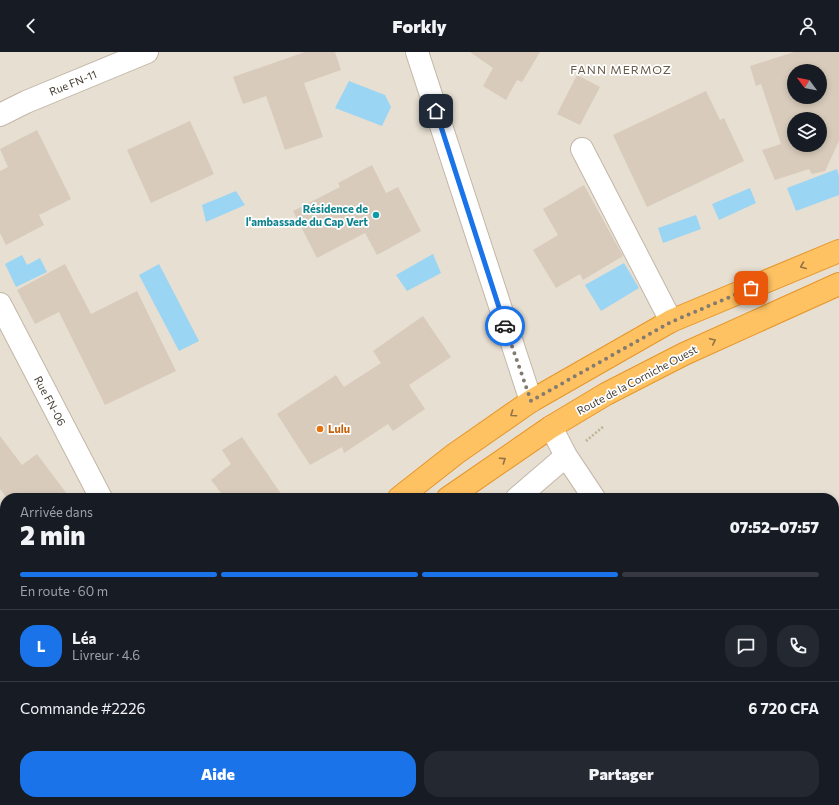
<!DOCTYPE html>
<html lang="fr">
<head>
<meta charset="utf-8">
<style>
	body { margin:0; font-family:Commissioner,sans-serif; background:#242831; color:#f1f3f6; height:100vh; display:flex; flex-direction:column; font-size:15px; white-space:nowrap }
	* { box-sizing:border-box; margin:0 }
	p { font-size:13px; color:#9ea1a6 }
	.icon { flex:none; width:22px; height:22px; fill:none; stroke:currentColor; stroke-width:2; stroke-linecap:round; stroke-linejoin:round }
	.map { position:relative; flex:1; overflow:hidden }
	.panel { position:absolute; left:0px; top:441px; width:839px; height:312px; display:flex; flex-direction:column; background:#171b24; border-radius:16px 16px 0 0; box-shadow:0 2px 6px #0003 }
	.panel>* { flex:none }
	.needle { width:26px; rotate:302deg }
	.tools { position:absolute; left:787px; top:12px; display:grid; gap:8px }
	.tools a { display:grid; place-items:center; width:40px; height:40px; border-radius:50%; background:#171b24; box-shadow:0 2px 6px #0003; font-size:20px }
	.pin { position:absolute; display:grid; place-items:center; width:34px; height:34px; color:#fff; margin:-17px; border-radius:8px; box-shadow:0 2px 6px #0006 }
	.courier { position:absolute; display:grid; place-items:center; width:40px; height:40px; margin:-20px; border:3px solid #1a73e8; border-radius:50%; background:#fff; color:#222; box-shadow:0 1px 5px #0007 }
	.overview em { font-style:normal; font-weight:800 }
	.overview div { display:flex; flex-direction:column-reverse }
	.overview { display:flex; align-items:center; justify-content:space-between; height:68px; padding:0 20px }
	h1 { font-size:26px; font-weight:800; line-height:30px }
	.bar { display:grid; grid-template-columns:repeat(4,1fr); gap:6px 4px; align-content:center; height:48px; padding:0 20px }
	.bar i { height:5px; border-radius:3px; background:#363941 }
	.bar .selected { background:#1a73e8 }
	.bar p { grid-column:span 4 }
	.line { display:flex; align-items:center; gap:10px; padding:0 20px; border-top:1px solid #363941 }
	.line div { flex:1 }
	.round { display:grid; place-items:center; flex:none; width:42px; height:42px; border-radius:16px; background:#242831 }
	.button { display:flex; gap:8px; margin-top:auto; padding:8px 20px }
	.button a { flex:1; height:46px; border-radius:16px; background:#1a73e8; color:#fff; font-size:16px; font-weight:800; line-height:46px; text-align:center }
	.button a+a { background:#242831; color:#f1f3f6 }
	header { display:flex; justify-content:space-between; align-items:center; height:52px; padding:0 20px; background:#171b24; font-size:18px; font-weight:800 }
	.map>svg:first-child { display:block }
	.residential { fill:#e7dfd1; fill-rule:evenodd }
	.green { fill:#d0eaa9 }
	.parking { fill:#e3e0dc }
	.water { fill:#9bd5f4 }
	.building { fill:#d8cbbb; fill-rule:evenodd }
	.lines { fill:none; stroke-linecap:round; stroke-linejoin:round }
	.minor-casing { stroke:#c2b7a8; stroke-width:24 }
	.highway-casing { stroke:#e6962a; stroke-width:24 }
	.path { stroke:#c1af96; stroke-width:2.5; stroke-dasharray:2 2; stroke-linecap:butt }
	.minor { stroke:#fff; stroke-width:22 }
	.highway { stroke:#ffc262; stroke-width:22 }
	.oneway { stroke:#8f7246 }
	.done { stroke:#827b71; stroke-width:4; stroke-dasharray:0 7.2 }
	.route { stroke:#1a73e8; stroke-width:5 }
	.culture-dot { fill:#0f9aa8; stroke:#fff; stroke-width:1.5 }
	.food-dot { fill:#e8710a; stroke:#fff; stroke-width:1.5 }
	.labels { text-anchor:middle; stroke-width:3.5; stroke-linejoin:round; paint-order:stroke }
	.street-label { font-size:11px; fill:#453d33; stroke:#fff }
	.culture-label { font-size:11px; font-weight:bold; fill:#0d838f; stroke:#fff; text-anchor:end }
	.food-label { font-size:11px; font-weight:bold; fill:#c56008; stroke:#fff; text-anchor:start }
	.neighbourhood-label { font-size:12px; letter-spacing:1px; fill:#685a4a; stroke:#fff }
</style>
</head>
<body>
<header><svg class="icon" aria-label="back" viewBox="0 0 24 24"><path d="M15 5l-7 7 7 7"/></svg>Forkly<svg class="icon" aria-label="person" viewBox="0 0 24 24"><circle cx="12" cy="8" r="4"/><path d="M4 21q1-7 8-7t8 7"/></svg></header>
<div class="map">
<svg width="839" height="753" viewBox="0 0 839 753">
	<rect width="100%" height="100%" fill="#f3ede3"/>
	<path class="residential" d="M0 0H839V753H0ZM794 19H820V45H794ZM794 67H820V93H794ZM5 446H834V748H5Z"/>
	<path class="green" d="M321 748H732L735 753H314Z"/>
	<path class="parking" d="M264 748H315L308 753H267Z"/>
	<path class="water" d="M349 29 385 43 391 55 382 74 335 56Z
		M837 117 839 124V143L796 159 787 136Z
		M750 136 756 151 719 168 712 152Z
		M236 139 245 153 206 170 202 153Z
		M696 163 701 177 663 191 658 176Z
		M433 202 441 221 407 239 396 223Z
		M22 203 27 213 40 206 47 220 16 235 5 212Z
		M624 211 639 236 601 259 585 233Z
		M159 212 199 289 179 299 139 223Z"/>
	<path class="building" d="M305 0H335L341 18 304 31 323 85 285 98 266 44 243 52 233 25Z
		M470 0H540L522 30 517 28 506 48 483 34 493 16Z
		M794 0H839V89L825 119 812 122 809 117 775 128 762 98 781 92 761 32 756 34 750 14ZM794 19H820V45H794ZM794 67H820V93H794Z
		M577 23 600 35 580 73 557 62Z
		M706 39 720 68 724 66 744 109 647 155 613 83Z
		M190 69 214 122 151 151 127 98Z
		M37 78 71 147 39 163 44 173 6 193 0 181V119L8 115 0 97Z
		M372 113 386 141 398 135 421 179 377 203 365 181 317 206 293 159 340 135 338 131Z
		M584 133 623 204 583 228 580 222 556 236 533 198 558 183 543 157Z
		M65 212 91 262 137 239 176 319 105 353 59 260 35 272 17 238Z
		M423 264 451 305 409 333 425 357 393 379 388 372 344 401 342 395 310 413 277 362 336 323 344 335 381 311 373 299Z
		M0 384 22 413 37 402 70 446H7L0 437Z
		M242 385 284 446H225L211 428 231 412 222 398Z"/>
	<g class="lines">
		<defs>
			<path id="minor" d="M417 0 531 349
				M0 63 26 50 147 0
				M582 97 671 269
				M0 252 101 446
				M551 375 566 404 594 446
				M517 446 566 404"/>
			<path id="highway" d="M399 446 455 402 531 349 671 269 839 199
				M448 446 551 375 606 342 684 302 839 232
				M0 698 5 695
				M0 743 5 739
				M34 753 40 748
				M63 753 69 748"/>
		</defs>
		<use href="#minor" class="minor-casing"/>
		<use href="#highway" class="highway-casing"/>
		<path class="path" d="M586 389 604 374
			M263 748 264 753
			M544 748 547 753
			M600 753 607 748"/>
		<use href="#minor" class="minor"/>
		<use href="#highway" class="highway"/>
	</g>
	<defs><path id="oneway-chevron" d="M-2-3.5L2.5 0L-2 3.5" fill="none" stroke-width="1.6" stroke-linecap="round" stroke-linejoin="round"/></defs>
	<g class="oneway">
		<use href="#oneway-chevron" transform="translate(803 214) rotate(158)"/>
		<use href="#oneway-chevron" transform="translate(713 289) rotate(-25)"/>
		<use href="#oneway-chevron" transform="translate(513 362) rotate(145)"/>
		<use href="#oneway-chevron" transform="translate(503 408) rotate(-34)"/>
	</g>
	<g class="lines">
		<path class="done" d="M505 274 531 349 671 270 751 236"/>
		<path class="route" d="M436 59 505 274"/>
	</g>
	<circle class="culture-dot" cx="376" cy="163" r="4"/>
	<circle class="food-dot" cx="320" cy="377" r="4"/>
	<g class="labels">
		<g class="street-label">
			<text transform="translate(73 31) rotate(-22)" y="4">Rue FN-11</text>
			<text transform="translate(637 328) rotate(-28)" y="4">Route de la Corniche Ouest</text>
			<text transform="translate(50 349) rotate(62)" y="4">Rue FN-06</text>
		</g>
		<g class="culture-label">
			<text x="368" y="161">Résidence de<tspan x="368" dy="13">l'ambassade du Cap Vert</tspan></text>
		</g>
		<g class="food-label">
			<text x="328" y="381">Lulu</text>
		</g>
		<g class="neighbourhood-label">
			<text x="621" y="22">FANN MERMOZ</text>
		</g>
	</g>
</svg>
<div class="tools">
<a><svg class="needle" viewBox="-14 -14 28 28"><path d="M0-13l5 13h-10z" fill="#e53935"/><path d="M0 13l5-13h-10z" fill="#9ea1a6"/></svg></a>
<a><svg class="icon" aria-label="layers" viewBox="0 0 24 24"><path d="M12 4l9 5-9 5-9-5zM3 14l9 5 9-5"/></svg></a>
</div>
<div class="pin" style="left:751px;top:236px;background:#ea580c"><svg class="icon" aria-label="bag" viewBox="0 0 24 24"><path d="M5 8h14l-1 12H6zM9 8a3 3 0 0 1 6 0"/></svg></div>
<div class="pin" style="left:436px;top:59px;background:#1f2937"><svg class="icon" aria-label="home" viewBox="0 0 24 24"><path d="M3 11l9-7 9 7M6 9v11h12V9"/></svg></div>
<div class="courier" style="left:505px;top:274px"><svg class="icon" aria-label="car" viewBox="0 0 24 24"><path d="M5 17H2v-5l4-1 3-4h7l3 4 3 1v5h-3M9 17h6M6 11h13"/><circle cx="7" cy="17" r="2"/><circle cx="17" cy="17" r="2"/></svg></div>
<section class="panel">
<div class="overview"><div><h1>2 min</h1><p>Arrivée dans</p></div><em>07:52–07:57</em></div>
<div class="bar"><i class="selected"></i><i class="selected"></i><i class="selected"></i><i></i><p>En route · 60 m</p></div>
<div class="line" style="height:72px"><b class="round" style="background:#1a73e8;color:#fff">L</b><div><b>Léa</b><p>Livreur · 4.6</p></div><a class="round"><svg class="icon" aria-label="chat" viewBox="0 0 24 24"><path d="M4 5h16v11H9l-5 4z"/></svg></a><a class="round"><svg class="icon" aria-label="phone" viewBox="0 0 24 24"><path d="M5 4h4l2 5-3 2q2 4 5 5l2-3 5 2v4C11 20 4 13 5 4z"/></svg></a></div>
<div class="line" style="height:52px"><div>Commande #2226</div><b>6 720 CFA</b></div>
<div class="button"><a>Aide</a><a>Partager</a></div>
</section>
</div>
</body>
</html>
